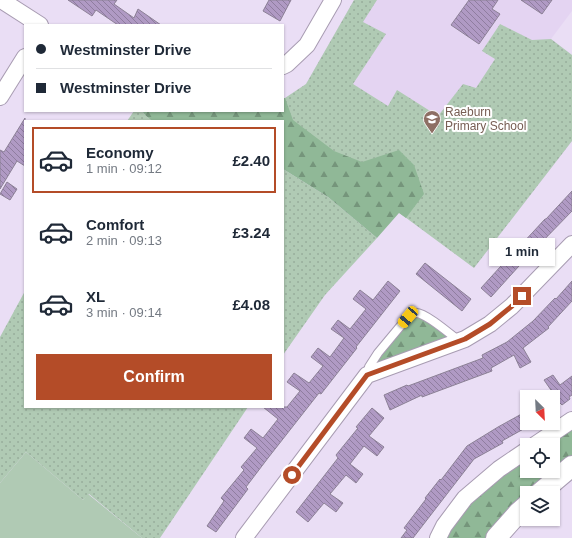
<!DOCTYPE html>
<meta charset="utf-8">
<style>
:root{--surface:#fff;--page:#f6f6f7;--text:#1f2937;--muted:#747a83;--line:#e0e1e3;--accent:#b44c28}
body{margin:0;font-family:Arial,sans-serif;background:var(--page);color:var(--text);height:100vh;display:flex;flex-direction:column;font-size:15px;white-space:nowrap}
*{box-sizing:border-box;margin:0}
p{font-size:13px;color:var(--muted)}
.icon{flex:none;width:22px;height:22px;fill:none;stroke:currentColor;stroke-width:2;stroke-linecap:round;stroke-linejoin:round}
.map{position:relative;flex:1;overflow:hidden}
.sheet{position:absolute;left:24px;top:120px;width:260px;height:288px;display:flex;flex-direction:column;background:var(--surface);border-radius:0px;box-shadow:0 1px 3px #0004}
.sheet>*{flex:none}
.banner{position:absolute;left:24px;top:24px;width:260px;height:88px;border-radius:0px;box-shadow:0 1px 3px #0004;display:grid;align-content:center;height:88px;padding:0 12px;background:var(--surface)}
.needle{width:26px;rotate:156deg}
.buttons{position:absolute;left:520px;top:390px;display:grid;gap:8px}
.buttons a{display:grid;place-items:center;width:40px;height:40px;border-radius:0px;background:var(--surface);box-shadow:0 1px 3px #0004;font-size:20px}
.end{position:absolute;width:18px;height:18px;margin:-9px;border:5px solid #b44c28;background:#fff;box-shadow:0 0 0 2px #fff}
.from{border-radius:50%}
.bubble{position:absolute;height:28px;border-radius:0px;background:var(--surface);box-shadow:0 1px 3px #0004;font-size:13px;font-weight:600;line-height:28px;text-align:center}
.car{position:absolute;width:12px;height:24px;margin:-12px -6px;border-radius:5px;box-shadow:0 0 3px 1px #0007;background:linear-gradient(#f5c518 24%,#345 0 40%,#f5c518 0 76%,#345 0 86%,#f5c518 0)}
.banner b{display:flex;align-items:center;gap:14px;height:38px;font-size:15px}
.banner b+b{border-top:1px solid var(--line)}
.banner i{width:10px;height:10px;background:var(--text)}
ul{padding:7px 0 0;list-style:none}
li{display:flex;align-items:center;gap:12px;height:66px;margin:0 8px 6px;padding:0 4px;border:2px solid transparent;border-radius:0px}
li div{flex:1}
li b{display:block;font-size:15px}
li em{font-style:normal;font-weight:600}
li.active{border-color:var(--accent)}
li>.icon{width:36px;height:36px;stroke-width:1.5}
.cta{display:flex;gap:8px;margin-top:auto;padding:8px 12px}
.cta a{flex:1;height:46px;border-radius:0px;background:var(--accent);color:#fff;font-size:16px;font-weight:600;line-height:46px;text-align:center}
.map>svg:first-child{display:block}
.built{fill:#e4d4f2}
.green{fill:url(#green-dots)}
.forest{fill:url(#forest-firs)}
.pitch{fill:#b0cab4}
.building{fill:url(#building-back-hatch);stroke:#8c8196}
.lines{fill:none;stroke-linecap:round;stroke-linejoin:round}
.service-casing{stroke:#a89cb2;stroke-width:10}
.minor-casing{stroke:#a89cb2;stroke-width:18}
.tertiary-casing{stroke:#a89cb2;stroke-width:22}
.service{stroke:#fff;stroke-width:8}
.minor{stroke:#fff;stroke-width:16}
.tertiary{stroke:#fff;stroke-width:20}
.route{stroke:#b44c28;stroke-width:5}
.labels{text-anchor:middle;stroke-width:4;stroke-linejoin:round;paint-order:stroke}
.education-label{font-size:12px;fill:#785e54;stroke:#fff;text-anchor:start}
</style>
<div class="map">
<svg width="572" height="538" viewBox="0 0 572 538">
<defs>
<pattern id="green-dots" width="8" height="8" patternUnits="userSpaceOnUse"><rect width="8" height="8" fill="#b0cab4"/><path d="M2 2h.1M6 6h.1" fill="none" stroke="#97ad9b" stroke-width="1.8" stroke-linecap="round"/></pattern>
<pattern id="forest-firs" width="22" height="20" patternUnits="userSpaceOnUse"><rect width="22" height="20" fill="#90b897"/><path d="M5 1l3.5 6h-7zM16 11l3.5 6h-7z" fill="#75957b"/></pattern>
<pattern id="building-back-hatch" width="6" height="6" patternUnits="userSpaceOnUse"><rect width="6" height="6" fill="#b09ac4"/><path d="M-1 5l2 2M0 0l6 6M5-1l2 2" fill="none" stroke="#8f7d9f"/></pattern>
</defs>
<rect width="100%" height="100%" fill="#eadef5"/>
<!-- built -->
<polygon class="built" points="354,0 572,0 572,11 551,39 572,55 572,141 474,268 283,121 283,98 285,98 306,84"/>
<!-- green -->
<g class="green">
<polygon points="354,0 377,0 363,22 386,34 353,84 388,106 397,90 438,116 463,84 476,88 495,59 482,51 500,24 532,40 551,39 572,55 572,141 474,268 283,127 283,98 285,98 306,84"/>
<polygon points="134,111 142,111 145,115 152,121 127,121"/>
<polygon points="283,169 328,197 377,238 325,295 283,355"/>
<polygon points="25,291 25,407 248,407 160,538 142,538 89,494 83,500 26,452 0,483 0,337"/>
</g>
<!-- forest -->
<g class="forest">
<polygon points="283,98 285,98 293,120 334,151 362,162 399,150 414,165 424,194 406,218 399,213 377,238 328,197 283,169 283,121 152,121 145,115 142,111 283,111"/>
<polygon points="411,316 422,318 447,337 376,365 373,361"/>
<polygon points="572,427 572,457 529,493 527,493 527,495 485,538 444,538 474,497 527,457 527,471 553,471 553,445 545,445"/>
</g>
<!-- pitch -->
<polygon class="pitch" points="26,452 83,500 88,494 142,538 0,538 0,483"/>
<!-- building -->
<g class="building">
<polygon points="68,0 117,0 114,4 134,18 138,9 161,25 118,25 96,10 92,16"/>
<polygon points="269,0 291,0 280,21 263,11"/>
<polygon points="469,0 498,0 492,9 500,14 479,44 451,25"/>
<polygon points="521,0 552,0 542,14"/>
<polygon points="25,118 25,166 17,161 0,189 0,150 4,152"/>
<polygon points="7,182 17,189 10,200 0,194"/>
<polygon points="572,191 572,211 538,246 538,245 491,297 481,288 521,244 521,245 545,219 546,219"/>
<polygon points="425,263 471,299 462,311 416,274"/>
<polygon points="388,281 400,291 356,347 357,348 321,394 319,393 268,458 246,487 248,489 216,532 207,526 224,501 221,498 244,470 241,467 257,448 244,438 251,429 263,438 278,419 263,407 287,407 300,391 287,382 294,373 309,383 323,366 311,357 318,348 330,357 344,338 331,329 338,320 350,329 366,309 353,299 360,290 373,300"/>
<polygon points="572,281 572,301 548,327 549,328 523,348 531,362 520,368 514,355 491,368 492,371 422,397 422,395 390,410 384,395 407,385 408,386 483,358 482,355 507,342 533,321 555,298 556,299"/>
<polygon points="553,375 560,385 572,376 572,395 569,397 570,399 562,405 560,403 553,408 553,393 544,380"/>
<polygon points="372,408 384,418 369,436 384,447 377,456 364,446 350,464 363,474 356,483 346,475 330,494 343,503 339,508 336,512 324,503 308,522 296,512 338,458 336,455 358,428 356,427"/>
<polygon points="527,411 527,427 502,441 503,443 474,459 413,538 401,538 407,530 404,528 426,499 425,498 440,479 441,480 467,446 498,427"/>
</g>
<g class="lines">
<defs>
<path id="service" d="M 367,374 L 369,367 L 378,353 L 408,317 C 410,315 413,313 416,313 C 426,313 450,334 459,341"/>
<g id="minor">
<polyline points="1,0 40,25"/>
<polyline points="283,66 287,64 307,45 333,0"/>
<polyline points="0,97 25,57"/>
<polyline points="535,445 572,420"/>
<polyline points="244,538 367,375 465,339 490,324 512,306 572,244"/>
<polyline points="438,538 444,526 465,498 499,469 527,450"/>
</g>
<g id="tertiary">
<polyline points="540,493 572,466"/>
<polyline points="496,538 519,512 527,505"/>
</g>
</defs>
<!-- service casing -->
<use href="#service" class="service-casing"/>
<!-- minor casing -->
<use href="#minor" class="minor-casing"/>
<!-- tertiary casing -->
<use href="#tertiary" class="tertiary-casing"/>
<!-- service -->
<use href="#service" class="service"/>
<!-- minor -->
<use href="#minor" class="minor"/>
<!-- tertiary -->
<use href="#tertiary" class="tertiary"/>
</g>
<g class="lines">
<!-- route -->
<polyline class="route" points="292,475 367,375 465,339 490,324 512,306 522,296"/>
</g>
<!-- icons -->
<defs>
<symbol id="school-pin" viewBox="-11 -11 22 30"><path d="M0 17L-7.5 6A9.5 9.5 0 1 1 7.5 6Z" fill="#8d6e63" stroke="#fff"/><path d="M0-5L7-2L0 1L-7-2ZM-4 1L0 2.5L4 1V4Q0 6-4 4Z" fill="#fff"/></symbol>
</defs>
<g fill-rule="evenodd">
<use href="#school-pin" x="422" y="109" width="20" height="27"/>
</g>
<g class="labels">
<!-- education labels -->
<g class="education-label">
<text x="445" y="116">Raeburn<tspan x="445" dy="14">Primary School</tspan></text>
</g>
</g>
</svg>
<div class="buttons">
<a><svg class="needle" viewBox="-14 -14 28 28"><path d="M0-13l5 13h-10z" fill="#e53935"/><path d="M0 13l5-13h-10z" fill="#747a83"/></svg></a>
<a><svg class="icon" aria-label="locate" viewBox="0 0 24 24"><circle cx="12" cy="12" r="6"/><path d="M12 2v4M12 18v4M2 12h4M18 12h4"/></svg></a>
<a><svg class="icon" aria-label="layers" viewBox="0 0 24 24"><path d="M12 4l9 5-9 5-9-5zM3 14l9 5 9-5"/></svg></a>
</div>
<i class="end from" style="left:292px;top:475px"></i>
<i class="end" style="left:522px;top:296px"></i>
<div class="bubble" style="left:489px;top:238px;width:66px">1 min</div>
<i class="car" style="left:408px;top:317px;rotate:220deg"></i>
<div class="banner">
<b><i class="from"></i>Westminster Drive</b>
<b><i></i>Westminster Drive</b>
</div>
<section class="sheet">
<ul>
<li class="active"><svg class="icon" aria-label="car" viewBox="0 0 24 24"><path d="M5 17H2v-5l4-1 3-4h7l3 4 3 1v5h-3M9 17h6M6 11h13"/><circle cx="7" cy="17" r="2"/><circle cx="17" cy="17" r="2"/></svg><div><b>Economy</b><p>1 min · 09:12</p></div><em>£2.40</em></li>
<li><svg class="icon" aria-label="car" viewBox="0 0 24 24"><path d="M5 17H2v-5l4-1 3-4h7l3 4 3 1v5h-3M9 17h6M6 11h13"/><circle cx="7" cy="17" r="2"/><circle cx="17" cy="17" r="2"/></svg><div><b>Comfort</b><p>2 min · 09:13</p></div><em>£3.24</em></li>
<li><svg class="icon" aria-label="car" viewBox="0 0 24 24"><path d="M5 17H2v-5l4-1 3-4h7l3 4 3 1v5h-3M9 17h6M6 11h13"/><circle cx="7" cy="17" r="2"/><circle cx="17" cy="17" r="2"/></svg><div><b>XL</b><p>3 min · 09:14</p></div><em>£4.08</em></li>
</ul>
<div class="cta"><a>Confirm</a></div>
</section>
</div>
